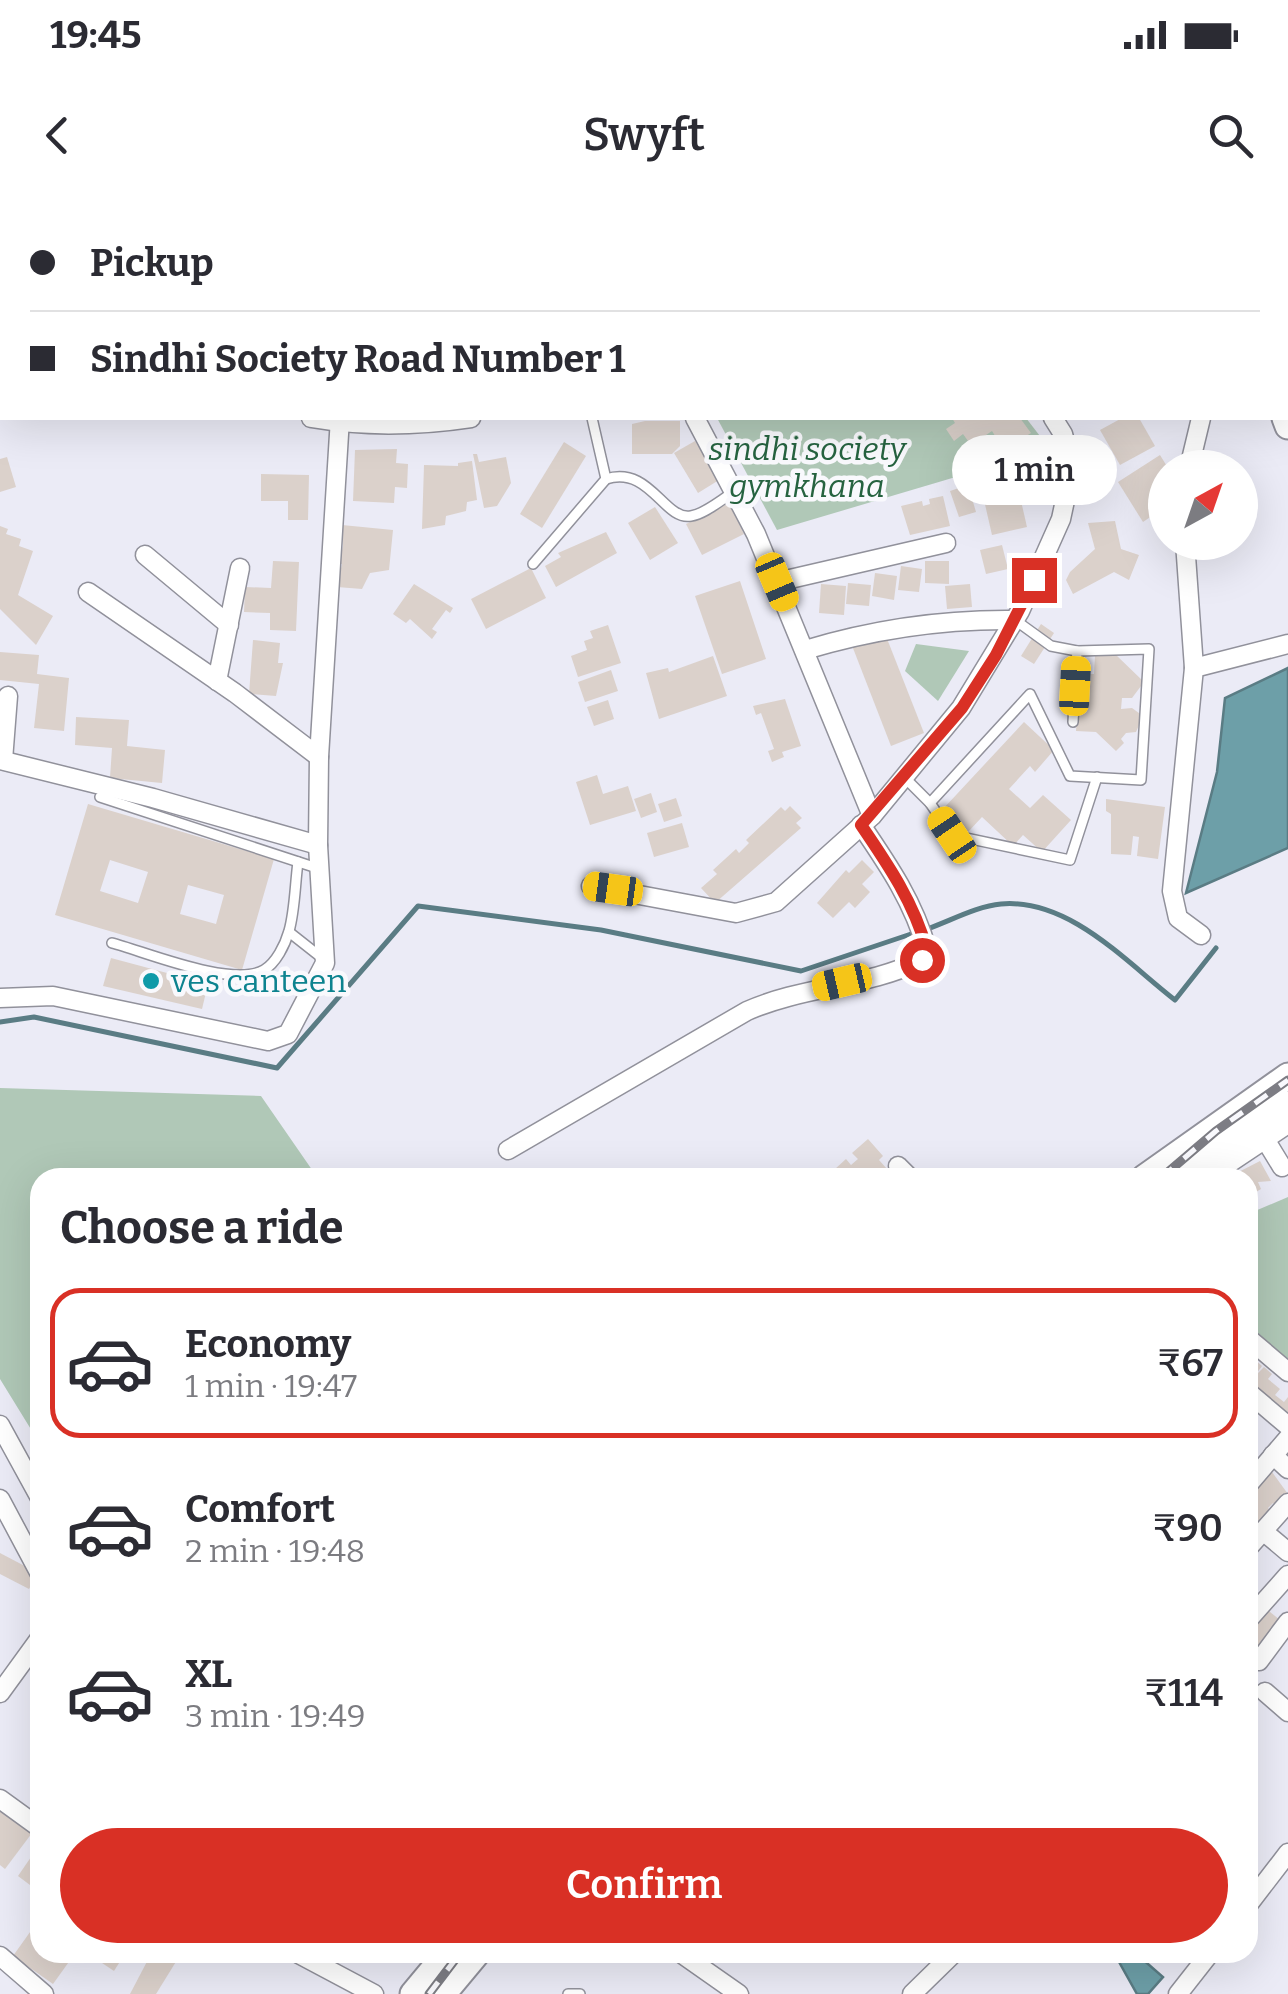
<!DOCTYPE html>
<meta charset="utf-8">
<style>
:root{--surface:#fff;--page:#f7f7f7;--text:#2b2b33;--muted:#7c7c81;--line:#e1e1e2;--accent:#d93025}
body{margin:0;font-family:Bitter,serif;background:var(--page);color:var(--text);height:100vh;display:flex;flex-direction:column;font-size:38px;white-space:nowrap}
*{box-sizing:border-box;margin:0}
p{font-size:32px;color:var(--muted)}
.icon{flex:none;width:55px;height:55px;fill:none;stroke:currentColor;stroke-width:2;stroke-linecap:round;stroke-linejoin:round}
.map{position:relative;flex:1;overflow:hidden}
.sheet{position:absolute;left:30px;top:968px;width:1228px;height:795px;display:flex;flex-direction:column;background:var(--surface);border-radius:30px;box-shadow:0 10px 40px #0002}
.sheet>*{flex:none}
.guide{position:absolute;left:0px;top:0px;width:1290px;height:220px;box-shadow:0 10px 40px #0002;display:grid;align-content:center;height:220px;padding:0 30px;background:var(--surface)}
.needle{width:65px;rotate:40deg}
.controls{position:absolute;left:1148px;top:250px;display:grid;gap:20px}
.controls a{display:grid;place-items:center;width:110px;height:110px;border-radius:50%;background:var(--surface);box-shadow:0 10px 40px #0002;font-size:50px}
.end{position:absolute;width:45px;height:45px;margin:-22px;border:12px solid #d93025;background:#fff;box-shadow:0 0 0 5px #fff}
.from{border-radius:50%}
.bubble{position:absolute;height:70px;border-radius:35px;background:var(--surface);box-shadow:0 10px 40px #0002;font-size:32px;font-weight:600;line-height:70px;text-align:center}
.car{position:absolute;width:30px;height:60px;margin:-30px -15px;border-radius:12px;box-shadow:0 0 8px 2px #0007;background:linear-gradient(#f5c518 24%,#345 0 40%,#f5c518 0 76%,#345 0 86%,#f5c518 0)}
.guide b{display:flex;align-items:center;gap:35px;height:95px;font-size:38px}
.guide b+b{border-top:2px solid var(--line)}
.guide i{width:25px;height:25px;background:var(--text)}
ul{padding:0;list-style:none}
li{display:flex;align-items:center;gap:30px;height:150px;margin:0 20px 15px;padding:0 10px;border:5px solid transparent;border-radius:30px}
li div{flex:1}
li b{display:block;font-size:38px}
li em{font-style:normal;font-weight:600}
li.active{border-color:var(--accent)}
li>.icon{width:90px;height:90px;stroke-width:1.5}
h2{padding:0 30px;font-size:45px;line-height:120px}
.primary-button{display:flex;gap:20px;margin-top:auto;padding:20px 30px}
.primary-button a{flex:1;height:115px;border-radius:60px;background:var(--accent);color:#fff;font-size:40px;font-weight:600;line-height:115px;text-align:center}
.status{display:flex;justify-content:space-between;align-items:center;height:70px;padding:0 50px;background:var(--surface);direction:ltr}
.status svg{height:28px;fill:currentColor}
header{display:flex;justify-content:space-between;align-items:center;height:130px;padding:0 30px;background:var(--surface);font-size:45px;font-weight:600}
.map>svg:first-child{display:block}
.green{fill:#b0c8b7}
.water{fill:#6d9fa8;stroke:#5a7c84;stroke-width:2.5}
.lines{fill:none;stroke-linecap:round;stroke-linejoin:round}
.stream{stroke:#5a7c84;stroke-width:5}
.building{fill:#dbd1cb;fill-rule:evenodd}
.lane-casing{stroke:#91919b;stroke-width:12}
.street-casing{stroke:#91919b;stroke-width:21}
.secondary-casing{stroke:#91919b;stroke-width:29}
.lane{stroke:#fff;stroke-width:9}
.street{stroke:#fff;stroke-width:18}
.secondary{stroke:#fff;stroke-width:25}
.rail-casing{stroke:#7d7d84;stroke-width:9}
.rail{stroke:#f9f9fd;stroke-width:5;stroke-dasharray:15;stroke-linecap:butt}
.route{stroke:#d93025;stroke-width:12}
.culture-dot{fill:#0f9aa8;stroke:#f9f9fd;stroke-width:4}
.labels{text-anchor:middle;stroke-width:9;stroke-linejoin:round;paint-order:stroke}
.park-label{font-size:32px;font-style:italic;fill:#266340;stroke:#f9f9fd}
.culture-label{font-size:32px;fill:#0d838f;stroke:#f9f9fd;text-anchor:start}
</style>
<div class="status"><b>19:45</b><svg viewBox="0 0 49 12"><path d="M0 12V9h3v3zM5 12V6h3v6zM10 12V3h3v9zM15 12V0h3v12zM26 1h20v11H26zM47 4h2v5h-2z"/></svg></div>
<header><svg class="icon" aria-label="back" viewBox="0 0 24 24"><path d="M15 5l-7 7 7 7"/></svg>Swyft<svg class="icon" aria-label="search" viewBox="0 0 24 24"><circle cx="10" cy="10" r="6"/><path d="M15 15l6 6"/></svg></header>
<div class="map">
<svg width="1288" height="1794" viewBox="0 0 1288 1794">
<rect width="100%" height="100%" fill="#ebebf6"/>
<!-- green -->
<g class="green">
<polygon points="717,218 1026,218 1050,249 777,330"/>
<polygon points="916,444 969,451 938,501 905,471"/>
<polygon points="0,888 261,896 317,977 40,978 40,1244 0,1179"/>
<polygon points="1288,997 1288,1160 1248,1126 1248,1014"/>
</g>
<!-- water -->
<g class="water">
<polygon points="1288,468 1288,648 1186,693 1217,572 1225,498"/>
<polygon points="1114,1753 1140,1757 1163,1777 1148,1794 1137,1794"/>
</g>
<g class="lines">
<!-- stream -->
<g class="stream">
<path d="M 927,729 C 950,721 977,706 1001,704 C 1069,698 1126,762 1175,800 L 1216,748"/>
<polyline points="0,822 34,817 277,868 418,706 601,730 801,771 917,732"/>
</g>
</g>
<!-- building -->
<g class="building">
<polygon points="952,218 1020,218 1031,233 1004,250 992,231 971,245 963,234 954,241 946,229 955,223"/>
<polygon points="1122,218 1139,218 1155,246 1120,265 1100,230"/>
<polygon points="645,221 680,221 680,246 672,254 632,254 632,224"/>
<polygon points="695,241 719,280 698,293 674,253"/>
<polygon points="564,242 586,256 542,328 520,314"/>
<polygon points="397,249 396,263 408,264 407,288 395,287 394,303 353,301 355,250"/>
<polygon points="473,254 477,254 479,262 506,257 511,283 497,306 484,308"/>
<polygon points="1160,255 1168,268 1165,268 1159,311 1143,322 1118,282"/>
<polygon points="7,257 16,287 0,292 0,259"/>
<polygon points="472,261 477,300 467,302 466,311 446,316 445,325 422,329 424,265 458,266 458,263"/>
<polygon points="261,274 309,275 308,320 288,320 288,301 261,301"/>
<polygon points="1016,279 1027,327 992,335 981,287"/>
<polygon points="968,285 976,312 959,317 950,291"/>
<polygon points="943,296 950,326 910,335 901,306 922,301 923,306 930,304 929,299"/>
<polygon points="729,303 744,334 702,355 686,324"/>
<polygon points="655,307 678,343 650,360 628,323"/>
<polygon points="1115,321 1121,349 1139,355 1129,380 1114,372 1073,394 1066,380 1070,372 1095,349 1088,323"/>
<polygon points="342,325 393,330 389,370 370,373 362,389 337,387 342,364 339,364 343,346"/>
<polygon points="0,326 8,329 6,334 21,339 19,346 33,351 18,395 53,416 36,445 0,409"/>
<polygon points="606,332 617,353 556,387 545,366 561,357 558,353"/>
<polygon points="1002,345 1008,369 986,374 980,350"/>
<polygon points="273,361 299,362 296,431 270,430 270,413 244,412 245,387 271,388"/>
<polygon points="925,361 949,361 949,384 925,383"/>
<polygon points="901,366 922,369 919,392 898,390"/>
<polygon points="531,368 546,398 486,429 471,399"/>
<polygon points="875,373 897,376 894,400 872,396"/>
<polygon points="740,381 766,459 722,474 695,396"/>
<polygon points="848,383 871,385 869,406 846,404"/>
<polygon points="414,384 453,408 450,413 446,410 432,429 437,432 432,439 410,419 406,423 393,414"/>
<polygon points="821,384 846,386 844,415 819,413"/>
<polygon points="970,384 972,407 947,409 945,386"/>
<polygon points="1041,424 1054,433 1034,464 1021,456"/>
<polygon points="608,425 621,463 578,477 571,456 587,450 584,441 593,438 590,431"/>
<polygon points="884,431 924,533 891,546 851,443"/>
<polygon points="253,440 280,443 278,463 283,463 276,496 249,494"/>
<polygon points="0,452 39,455 37,474 69,478 64,531 34,528 39,484 0,480"/>
<polygon points="1115,454 1144,482 1132,498 1122,498 1121,509 1132,508 1143,516 1136,532 1126,533 1121,539 1124,543 1116,551 1096,532 1076,531 1079,474 1094,474 1095,455"/>
<polygon points="713,456 727,496 659,519 646,473 668,468 669,472"/>
<polygon points="611,470 618,491 585,502 578,482"/>
<polygon points="785,499 801,546 782,552 784,557 772,562 768,551 774,549 761,513 756,515 753,506"/>
<polygon points="608,500 614,519 594,526 587,507"/>
<polygon points="76,517 129,520 127,546 165,550 162,583 110,578 112,548 75,545"/>
<polygon points="1024,522 1054,550 1035,572 1030,566 1009,589 1030,608 1043,595 1071,620 1042,652 1023,635 1013,646 982,617 968,632 943,609"/>
<polygon points="597,575 603,594 628,586 636,611 590,625 576,582"/>
<polygon points="651,593 657,612 641,618 634,599"/>
<polygon points="676,598 682,616 664,622 658,604"/>
<polygon points="1106,599 1165,607 1158,659 1137,656 1139,637 1133,636 1131,655 1111,654 1111,614 1106,611"/>
<path d="M 88,604 L 274,659 L 242,770 L 55,715 ZM 110,660 L 148,672 L 138,703 L 100,691 ZM 188,685 L 224,695 L 216,724 L 180,714 Z"/>
<polygon points="790,606 802,618 796,623 801,628 715,703 701,688 717,674 713,670 736,649 739,653 749,643 746,640 781,607 785,611"/>
<polygon points="682,623 689,647 654,657 647,633"/>
<polygon points="862,660 874,672 862,684 870,692 855,708 849,702 833,718 817,703 846,670 849,673"/>
<polygon points="111,758 208,784 202,809 103,786"/>
<polygon points="868,939 883,956 879,960 895,978 843,978 835,969 846,959 851,965 858,959 852,953"/>
<polygon points="1260,961 1271,981 1258,982 1261,989 1251,995 1248,978 1227,978"/>
<polygon points="1253,1158 1262,1166 1253,1178 1264,1167 1272,1174 1268,1179 1280,1189 1275,1195 1284,1202 1288,1197 1288,1213 1248,1181 1248,1165"/>
<polygon points="1272,1272 1288,1294 1277,1306 1273,1303 1268,1308 1272,1312 1248,1338 1248,1298"/>
<polygon points="0,1353 38,1373 29,1389 0,1374"/>
<polygon points="1265,1408 1285,1424 1257,1459 1248,1452 1248,1431"/>
<polygon points="0,1610 32,1633 5,1669 0,1665"/>
<polygon points="40,1644 40,1703 30,1695 34,1688 18,1676"/>
<polygon points="40,1718 40,1752 76,1752 53,1784 13,1756"/>
<polygon points="100,1752 126,1752 114,1771 96,1759"/>
<polygon points="152,1752 182,1752 156,1794 130,1794"/>
</g>
<g class="lines">
<defs>
<g id="lane">
<path d="M 606,279 C 650,265 664,321 691,316 C 705,314 722,299 734,292"/>
<polyline points="533,364 606,279 592,218"/>
<polyline points="1015,420 1051,446 1077,451"/>
<polyline points="904,577 930,603 1030,494 1070,576 1141,580 1149,449 1077,451 1073,522"/>
<polyline points="100,597 320,669"/>
<polyline points="930,603 952,635 1070,660 1097,577"/>
<polyline points="289,732 322,758"/>
<path d="M 112,743 C 146,752 232,788 264,770 C 276,763 285,745 289,731 C 295,710 295,684 298,662"/>
<polyline points="568,1794 580,1794"/>
</g>
<g id="street">
<polyline points="116,0 121,2"/>
<polyline points="873,0 875,2"/>
<polyline points="63,2 65,0"/>
<polyline points="357,2 357,0"/>
<polyline points="626,2 631,0"/>
<polyline points="1005,2 1019,0"/>
<polyline points="0,85 2,82"/>
<polyline points="0,120 2,121"/>
<path d="M 311,218 C 364,227 418,226 471,218"/>
<polyline points="695,218 756,334 872,616"/>
<polyline points="1189,268 1201,218"/>
<polyline points="1185,342 1194,468"/>
<polyline points="145,355 229,425"/>
<polyline points="777,382 946,343"/>
<polyline points="88,392 235,493 319,557"/>
<path d="M 805,450 C 874,429 942,419 1015,420"/>
<polyline points="217,481 240,368"/>
<polyline points="0,560 153,598 318,645"/>
<polyline points="3,560 8,496"/>
<polyline points="591,686 736,713 776,702 872,616 961,508 1020,411 1061,319 1072,268 1063,234 1053,218"/>
<polyline points="1201,735 1178,718 1172,691 1194,468 1288,444"/>
<polyline points="0,798 53,796 268,841 288,834 325,763 318,645 319,557 340,218"/>
<polyline points="1260,931 1282,967"/>
<path d="M 508,950 L 747,811 C 803,786 867,787 922,760 L 927,750 C 914,703 889,666 861,625"/>
<polyline points="898,966 910,978"/>
<polyline points="1207,978 1288,924"/>
<polyline points="1248,1138 1288,1172"/>
<polyline points="1248,1192 1288,1226"/>
<polyline points="0,1225 40,1298"/>
<polyline points="1273,1255 1288,1269"/>
<polyline points="1248,1285 1288,1238"/>
<polyline points="0,1299 40,1374"/>
<polyline points="1263,1331 1288,1352"/>
<polyline points="1248,1348 1288,1303"/>
<polyline points="1248,1420 1288,1375"/>
<polyline points="1248,1458 1259,1461 1288,1422"/>
<polyline points="1265,1492 1288,1512"/>
<polyline points="0,1493 40,1438"/>
<polyline points="0,1599 40,1628"/>
<polyline points="1248,1705 1288,1653"/>
<polyline points="295,1752 374,1794"/>
<polyline points="679,1752 739,1794"/>
<polyline points="0,1756 44,1794"/>
<polyline points="912,1794 955,1752"/>
<polyline points="1178,1794 1211,1752"/>
</g>
<g id="secondary">
<polyline points="1209,0 1209,2"/>
<polyline points="1227,0 1228,2"/>
<polyline points="1288,168 1288,169"/>
<polyline points="1285,218 1288,226"/>
<polyline points="1144,978 1288,876"/>
<polyline points="1178,978 1288,904"/>
<polyline points="413,1794 448,1752"/>
<polyline points="443,1794 478,1752"/>
</g>
</defs>
<!-- lane casing -->
<use href="#lane" class="lane-casing"/>
<!-- street casing -->
<use href="#street" class="street-casing"/>
<!-- secondary casing -->
<use href="#secondary" class="secondary-casing"/>
<!-- lane -->
<use href="#lane" class="lane"/>
<!-- street -->
<use href="#street" class="street"/>
<!-- secondary -->
<use href="#secondary" class="secondary"/>
<defs>
<g id="rail">
<polyline points="1161,978 1216,931 1288,880"/>
<polyline points="429,1794 461,1752"/>
</g>
</defs>
<!-- rail casing -->
<use href="#rail" class="rail-casing"/>
<!-- rail -->
<use href="#rail" class="rail"/>
</g>
<g class="lines">
<!-- route -->
<path class="route" d="M 922,760 L 927,750 C 914,703 889,666 861,625 L 962,508 L 996,455 L 1034,380"/>
</g>
<!-- markers -->
<circle class="culture-dot" cx="151" cy="781" r="10"/>
<g class="labels">
<!-- park labels -->
<g class="park-label">
<text x="807" y="260">sindhi society<tspan x="807" dy="37">gymkhana</tspan></text>
</g>
<!-- culture labels -->
<g class="culture-label">
<text x="171" y="792">ves canteen</text>
</g>
</g>
</svg>
<div class="controls">
<a><svg class="needle" viewBox="-14 -14 28 28"><path d="M0-13l5 13h-10z" fill="#e53935"/><path d="M0 13l5-13h-10z" fill="#7c7c81"/></svg></a>
</div>
<i class="end from" style="left:922px;top:760px"></i>
<i class="end" style="left:1034px;top:380px"></i>
<div class="bubble" style="left:952px;top:235px;width:165px">1 min</div>
<i class="car" style="left:777px;top:382px;rotate:157deg"></i>
<i class="car" style="left:1075px;top:486px;rotate:3deg"></i>
<i class="car" style="left:952px;top:635px;rotate:326deg"></i>
<i class="car" style="left:613px;top:689px;rotate:278deg"></i>
<i class="car" style="left:842px;top:782px;rotate:257deg"></i>
<div class="guide">
<b><i class="from"></i>Pickup</b>
<b><i></i>Sindhi Society Road Number 1</b>
</div>
<section class="sheet">
<h2>Choose a ride</h2>
<ul>
<li class="active"><svg class="icon" aria-label="car" viewBox="0 0 24 24"><path d="M5 17H2v-5l4-1 3-4h7l3 4 3 1v5h-3M9 17h6M6 11h13"/><circle cx="7" cy="17" r="2"/><circle cx="17" cy="17" r="2"/></svg><div><b>Economy</b><p>1 min · 19:47</p></div><em>₹67</em></li>
<li><svg class="icon" aria-label="car" viewBox="0 0 24 24"><path d="M5 17H2v-5l4-1 3-4h7l3 4 3 1v5h-3M9 17h6M6 11h13"/><circle cx="7" cy="17" r="2"/><circle cx="17" cy="17" r="2"/></svg><div><b>Comfort</b><p>2 min · 19:48</p></div><em>₹90</em></li>
<li><svg class="icon" aria-label="car" viewBox="0 0 24 24"><path d="M5 17H2v-5l4-1 3-4h7l3 4 3 1v5h-3M9 17h6M6 11h13"/><circle cx="7" cy="17" r="2"/><circle cx="17" cy="17" r="2"/></svg><div><b>XL</b><p>3 min · 19:49</p></div><em>₹114</em></li>
</ul>
<div class="primary-button"><a>Confirm</a></div>
</section>
</div>
